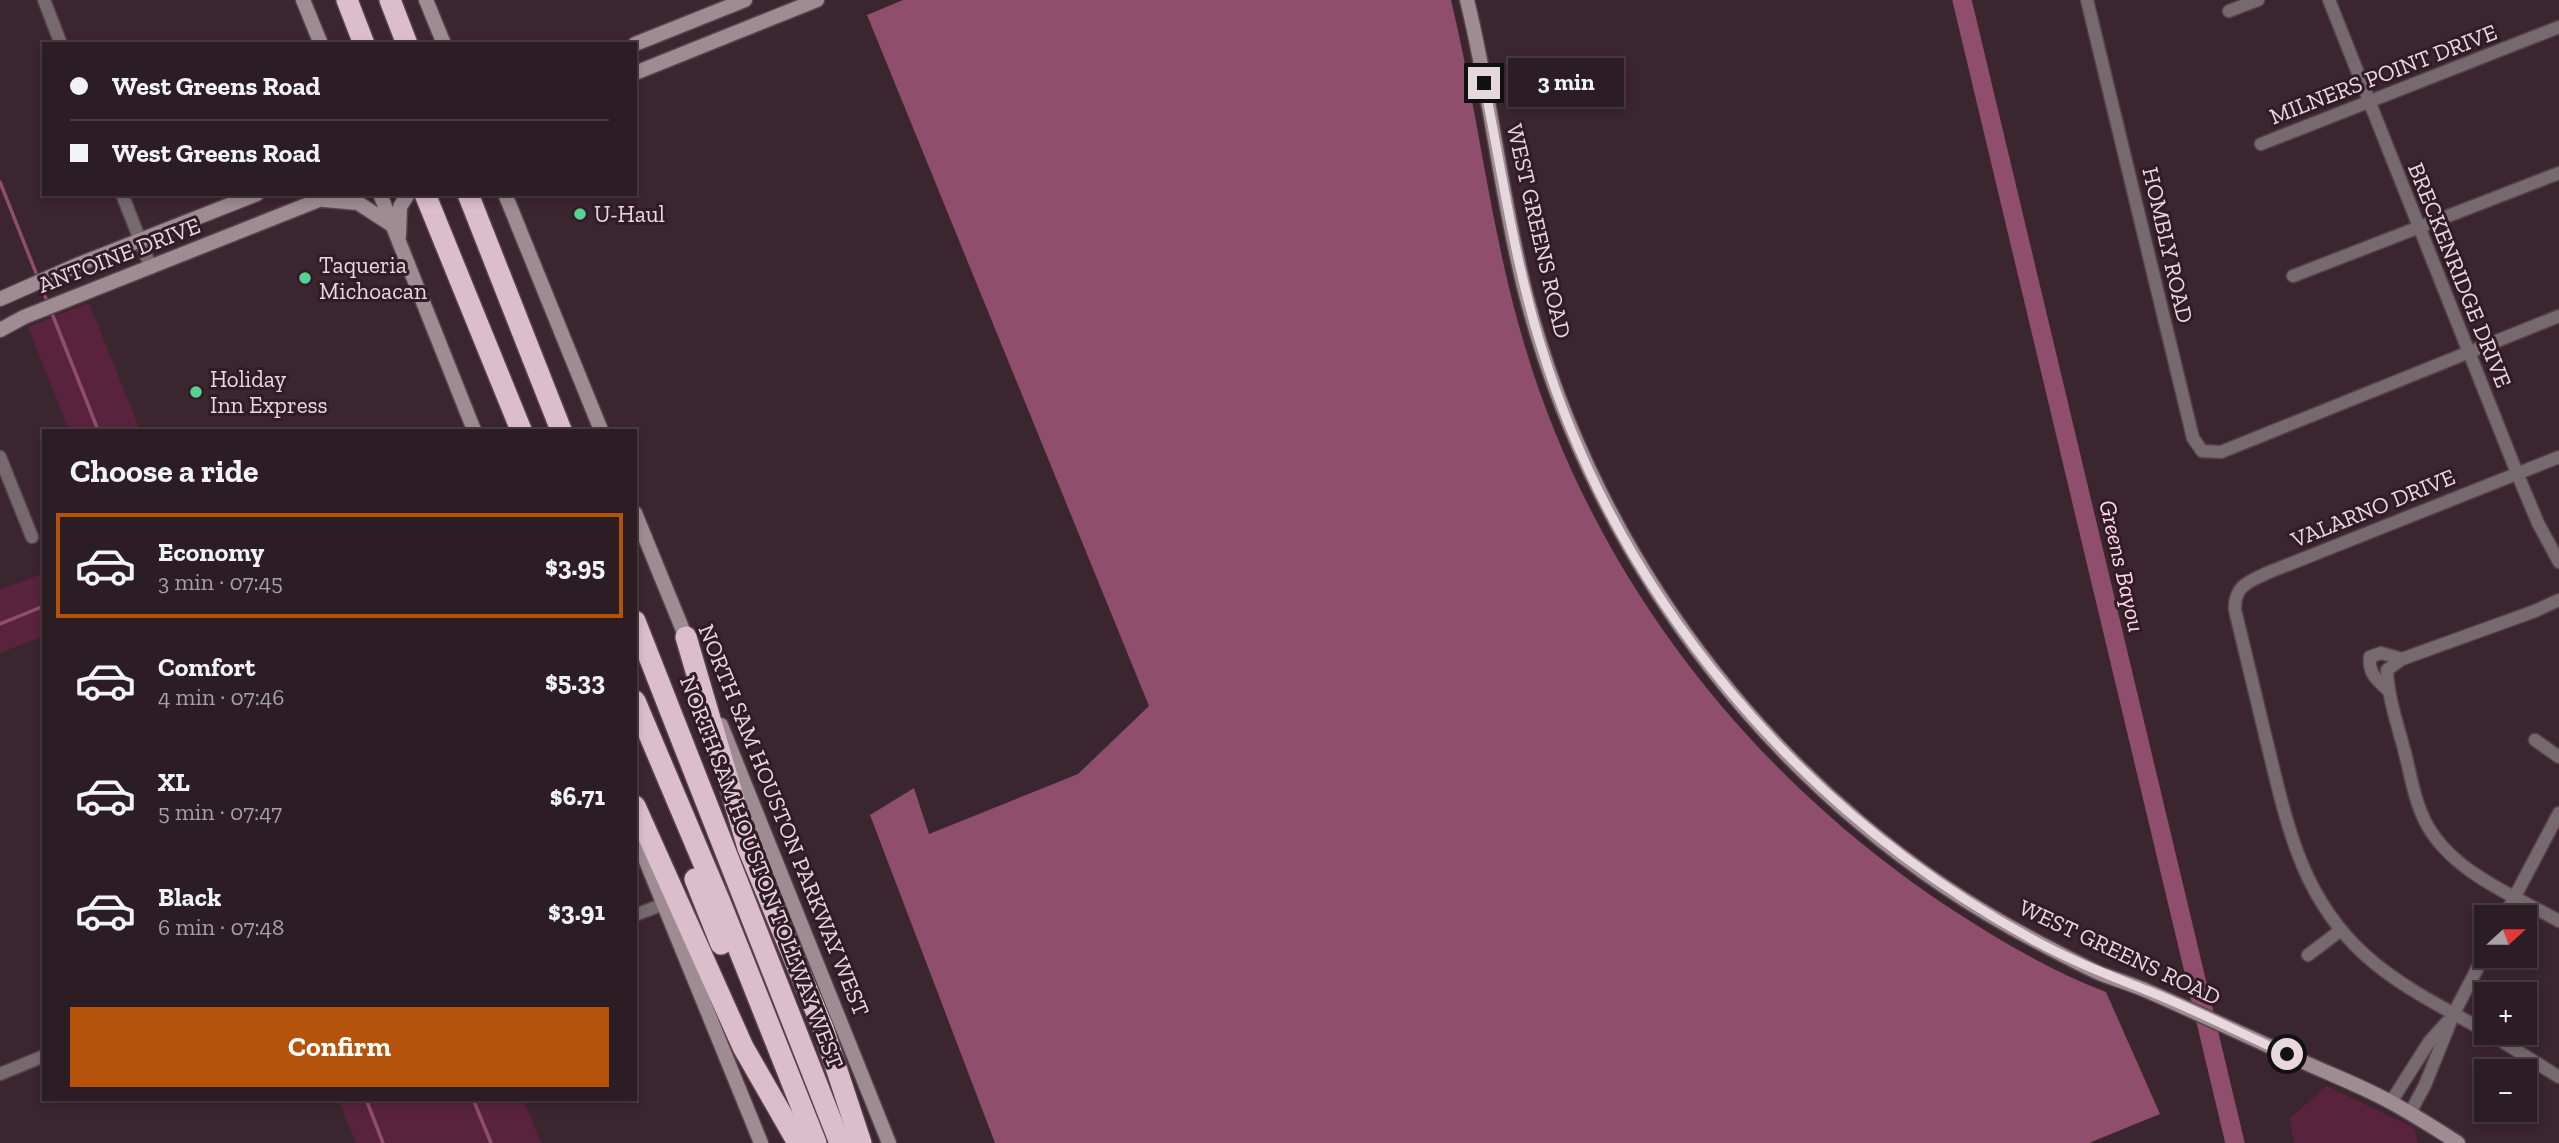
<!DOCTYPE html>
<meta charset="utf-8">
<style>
:root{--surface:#2c1c23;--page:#34252b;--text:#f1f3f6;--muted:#a6a1a6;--line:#483a41;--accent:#b45309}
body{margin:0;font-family:"Zilla Slab",serif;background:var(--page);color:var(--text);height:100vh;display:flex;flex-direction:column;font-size:26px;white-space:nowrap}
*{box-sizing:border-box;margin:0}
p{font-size:23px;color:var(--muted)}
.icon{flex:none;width:38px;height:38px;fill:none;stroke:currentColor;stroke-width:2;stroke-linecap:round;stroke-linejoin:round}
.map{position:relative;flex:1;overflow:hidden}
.side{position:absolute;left:42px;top:429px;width:595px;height:672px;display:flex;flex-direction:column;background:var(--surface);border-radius:0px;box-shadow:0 4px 10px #0003,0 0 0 2px var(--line)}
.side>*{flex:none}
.top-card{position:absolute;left:42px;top:42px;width:595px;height:154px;border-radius:0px;box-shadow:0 4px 10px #0003,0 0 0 2px var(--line);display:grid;align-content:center;height:154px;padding:0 28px;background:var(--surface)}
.needle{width:46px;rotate:69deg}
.tools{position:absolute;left:2474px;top:905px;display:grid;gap:14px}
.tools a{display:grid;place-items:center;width:63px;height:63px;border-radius:0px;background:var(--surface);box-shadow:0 4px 10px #0003,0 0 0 2px var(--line);font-size:35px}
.end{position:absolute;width:32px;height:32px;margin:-16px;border:9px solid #e7d8de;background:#111;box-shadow:0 0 0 4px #111}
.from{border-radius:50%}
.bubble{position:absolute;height:49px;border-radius:0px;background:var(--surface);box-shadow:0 4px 10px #0003,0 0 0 2px var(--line);font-size:23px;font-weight:700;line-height:49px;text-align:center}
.top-card b{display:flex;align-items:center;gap:24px;height:66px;font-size:26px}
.top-card b+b{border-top:2px solid var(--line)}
.top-card i{width:18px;height:18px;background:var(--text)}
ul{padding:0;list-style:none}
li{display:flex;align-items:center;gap:21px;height:105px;margin:0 14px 10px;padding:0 14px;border:4px solid transparent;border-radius:0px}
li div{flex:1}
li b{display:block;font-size:26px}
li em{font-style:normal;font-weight:700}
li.active{border-color:var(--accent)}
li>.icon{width:63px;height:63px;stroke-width:1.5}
h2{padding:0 28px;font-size:32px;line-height:84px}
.action{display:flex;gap:14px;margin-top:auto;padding:14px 28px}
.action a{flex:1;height:80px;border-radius:0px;background:var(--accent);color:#fff;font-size:28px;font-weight:700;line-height:80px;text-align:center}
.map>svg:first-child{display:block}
.green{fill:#59233d}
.water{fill:#8f4e6c}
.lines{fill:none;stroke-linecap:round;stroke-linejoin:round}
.stream{stroke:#8f4e6c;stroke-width:3.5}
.river{stroke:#8f4e6c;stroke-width:19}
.minor-casing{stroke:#57424b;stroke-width:15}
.secondary-casing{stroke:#57424b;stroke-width:17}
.motorway-casing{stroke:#57424b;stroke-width:24}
.minor{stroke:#766a6e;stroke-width:12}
.secondary{stroke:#9f8c93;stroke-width:14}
.motorway{stroke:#dbbec9;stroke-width:21}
.route{stroke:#e7d8de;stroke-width:9}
.poi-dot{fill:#55d395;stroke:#311c25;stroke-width:2.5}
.labels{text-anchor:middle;stroke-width:6;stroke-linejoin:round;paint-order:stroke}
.street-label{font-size:23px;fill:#e7d8de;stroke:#311c25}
.poi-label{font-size:23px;fill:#e7d8de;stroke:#311c25;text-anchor:start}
.water-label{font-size:24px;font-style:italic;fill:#fed6e6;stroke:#311c25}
</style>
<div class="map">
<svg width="2559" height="1143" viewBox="0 0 2559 1143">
<rect width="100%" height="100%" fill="#3b252f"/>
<!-- green -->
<g class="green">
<polygon points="89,303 140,430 69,430 28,327"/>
<polygon points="44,573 44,636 0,653 0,590"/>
<polygon points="2327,1086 2414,1128 2418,1143 2294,1143 2290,1118"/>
<polygon points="338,1099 523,1099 541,1143 356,1143"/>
</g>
<!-- water -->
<path class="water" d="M 903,0 L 1451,0 C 1479,116 1491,236 1526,350 C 1597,584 1757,785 1962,916 C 2007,945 2056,973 2106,992 L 2160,1114 L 2089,1143 L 995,1143 L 870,815 L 914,788 L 929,834 L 1078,774 L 1149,706 L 867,15 Z"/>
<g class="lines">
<!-- stream -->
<g class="stream">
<polyline points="0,182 38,278"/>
<polyline points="41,285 48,304"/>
<polyline points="51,311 98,430"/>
<polyline points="0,624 44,606"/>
<polyline points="366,1099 383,1143"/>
<polyline points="473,1099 491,1143"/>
</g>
<!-- river -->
<polyline class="river" points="1962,0 2235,1143"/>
<defs>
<g id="minor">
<polyline points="44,0 61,44"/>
<polyline points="2087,0 2193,438 2202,451 2221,452 2559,316"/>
<polyline points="2329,0 2517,473 2538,523 2559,562"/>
<polyline points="2229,11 2258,0"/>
<polyline points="2261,144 2559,27"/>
<polyline points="122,194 151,268"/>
<polyline points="2293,276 2559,173"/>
<polyline points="0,457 32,537"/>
<path d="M 2559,600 L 2535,611 L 2402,659 L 2387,670 C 2388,698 2398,726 2405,753 C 2411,777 2415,803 2427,825 C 2454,873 2513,895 2559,921"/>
<path d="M 2388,690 C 2377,680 2368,673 2370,657 L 2381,653 L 2402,659"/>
<polyline points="2535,740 2559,757"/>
<polyline points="635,915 664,904"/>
<polyline points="2504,917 2559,813"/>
<polyline points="2308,955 2341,930"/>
<path d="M 2487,1032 C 2446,1009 2400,987 2365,955 C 2303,899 2288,829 2269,751 C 2258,704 2246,657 2235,610 C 2234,586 2248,582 2267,573 L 2559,457"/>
<polyline points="2487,1032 2559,1077"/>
<polyline points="0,1074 44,1056"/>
<polyline points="2391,1102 2429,1042 2447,1022"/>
<polyline points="2410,1113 2425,1085 2454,1013 2487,950"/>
</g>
<g id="secondary">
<polyline points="303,0 321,44"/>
<polyline points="426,0 444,44"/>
<path d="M 1467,0 C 1491,97 1501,198 1526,295 C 1597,567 1784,809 2034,940 C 2055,951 2077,963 2099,973 C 2117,980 2135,985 2152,993 C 2204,1016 2256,1040 2308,1064 C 2337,1077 2368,1089 2396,1105 C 2417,1117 2438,1130 2458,1143"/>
<polyline points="635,44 745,0"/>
<polyline points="635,73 817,0"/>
<polyline points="380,194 474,430"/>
<polyline points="505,194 601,430"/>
<polyline points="324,200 358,203 392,225"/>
<polyline points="399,236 400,207 408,194"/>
<polyline points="0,299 77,265 257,194"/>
<polyline points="0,330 24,317 334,194"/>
<polyline points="635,513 689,645"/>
<polyline points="721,725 889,1143"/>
<polyline points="635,834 761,1143"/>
</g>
<g id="motorway">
<polyline points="347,0 364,44"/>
<polyline points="390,0 407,44"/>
<polyline points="425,194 521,430"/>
<polyline points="468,194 561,430"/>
<polyline points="635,621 840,1143"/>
<polyline points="686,637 748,848 823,1028 861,1143"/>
<polyline points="635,701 720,902 816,1143"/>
<polyline points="635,806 743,1047 798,1143"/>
<polyline points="695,879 721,944"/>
</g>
</defs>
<!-- minor casing -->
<use href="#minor" class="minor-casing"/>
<!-- secondary casing -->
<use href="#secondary" class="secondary-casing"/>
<!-- motorway casing -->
<use href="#motorway" class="motorway-casing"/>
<!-- minor -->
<use href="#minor" class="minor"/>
<!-- secondary -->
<use href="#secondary" class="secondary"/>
<!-- motorway -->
<use href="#motorway" class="motorway"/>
</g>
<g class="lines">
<!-- route -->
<path class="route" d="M 1484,83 C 1502,171 1514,260 1541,346 C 1619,599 1799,811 2030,938 C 2067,959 2106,974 2146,990 C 2194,1009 2240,1033 2287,1054"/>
</g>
<!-- markers -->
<g class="poi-dot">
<circle cx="580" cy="214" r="7"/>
<circle cx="305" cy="278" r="7"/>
<circle cx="196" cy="392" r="7"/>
</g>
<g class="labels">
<!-- street labels -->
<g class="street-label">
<text transform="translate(2383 74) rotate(-21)" y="8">MILNERS POINT DRIVE</text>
<text transform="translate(1539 231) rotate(77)" y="8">WEST GREENS ROAD</text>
<text transform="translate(2168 245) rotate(77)" y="8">HOMBLY ROAD</text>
<text transform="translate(119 255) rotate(-21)" y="8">ANTOINE DRIVE</text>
<text transform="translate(2460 275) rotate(68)" y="8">BRECKENRIDGE DRIVE</text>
<text transform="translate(2373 508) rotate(-22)" y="8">VALARNO DRIVE</text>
<text transform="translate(784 820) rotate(68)" y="8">NORTH SAM HOUSTON PARKWAY WEST</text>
<text transform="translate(762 872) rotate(69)" y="8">NORTH SAM HOUSTON TOLLWAY WEST</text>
<text transform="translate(2120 952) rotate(25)" y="8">WEST GREENS ROAD</text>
</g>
<!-- poi labels -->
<g class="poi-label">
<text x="594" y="222">U-Haul</text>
<text x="319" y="273">Taqueria<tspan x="319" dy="26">Michoacan</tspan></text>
<text x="210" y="387">Holiday<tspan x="210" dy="26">Inn Express</tspan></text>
</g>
<!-- water labels -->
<g class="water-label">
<text transform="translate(2122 566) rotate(77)" y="8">Greens Bayou</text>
</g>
</g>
</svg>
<div class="tools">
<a><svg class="needle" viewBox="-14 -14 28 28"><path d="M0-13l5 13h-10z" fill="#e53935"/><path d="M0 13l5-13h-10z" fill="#a6a1a6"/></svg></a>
<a>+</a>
<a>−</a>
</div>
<i class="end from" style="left:2287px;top:1054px"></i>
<i class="end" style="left:1484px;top:83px"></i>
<div class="bubble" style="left:1508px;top:58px;width:116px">3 min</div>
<div class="top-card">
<b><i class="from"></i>West Greens Road</b>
<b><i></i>West Greens Road</b>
</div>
<section class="side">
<h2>Choose a ride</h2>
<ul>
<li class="active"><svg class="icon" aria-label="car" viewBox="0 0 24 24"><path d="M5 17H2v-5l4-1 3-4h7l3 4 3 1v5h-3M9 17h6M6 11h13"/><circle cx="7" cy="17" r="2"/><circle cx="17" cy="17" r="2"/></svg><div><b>Economy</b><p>3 min · 07:45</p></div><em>$3.95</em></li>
<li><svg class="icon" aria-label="car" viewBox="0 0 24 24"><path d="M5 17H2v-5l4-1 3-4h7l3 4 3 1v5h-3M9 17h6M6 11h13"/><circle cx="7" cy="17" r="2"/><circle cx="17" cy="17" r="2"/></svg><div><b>Comfort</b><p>4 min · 07:46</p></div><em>$5.33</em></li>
<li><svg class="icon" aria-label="car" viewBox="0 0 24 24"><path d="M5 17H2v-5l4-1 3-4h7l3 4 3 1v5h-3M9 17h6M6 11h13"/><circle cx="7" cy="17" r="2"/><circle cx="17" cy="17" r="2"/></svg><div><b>XL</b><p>5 min · 07:47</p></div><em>$6.71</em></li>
<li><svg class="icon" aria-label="car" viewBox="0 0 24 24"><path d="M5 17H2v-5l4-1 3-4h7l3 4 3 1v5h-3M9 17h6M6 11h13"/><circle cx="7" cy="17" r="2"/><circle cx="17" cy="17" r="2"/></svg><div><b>Black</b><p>6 min · 07:48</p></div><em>$3.91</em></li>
</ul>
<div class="action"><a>Confirm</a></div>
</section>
</div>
